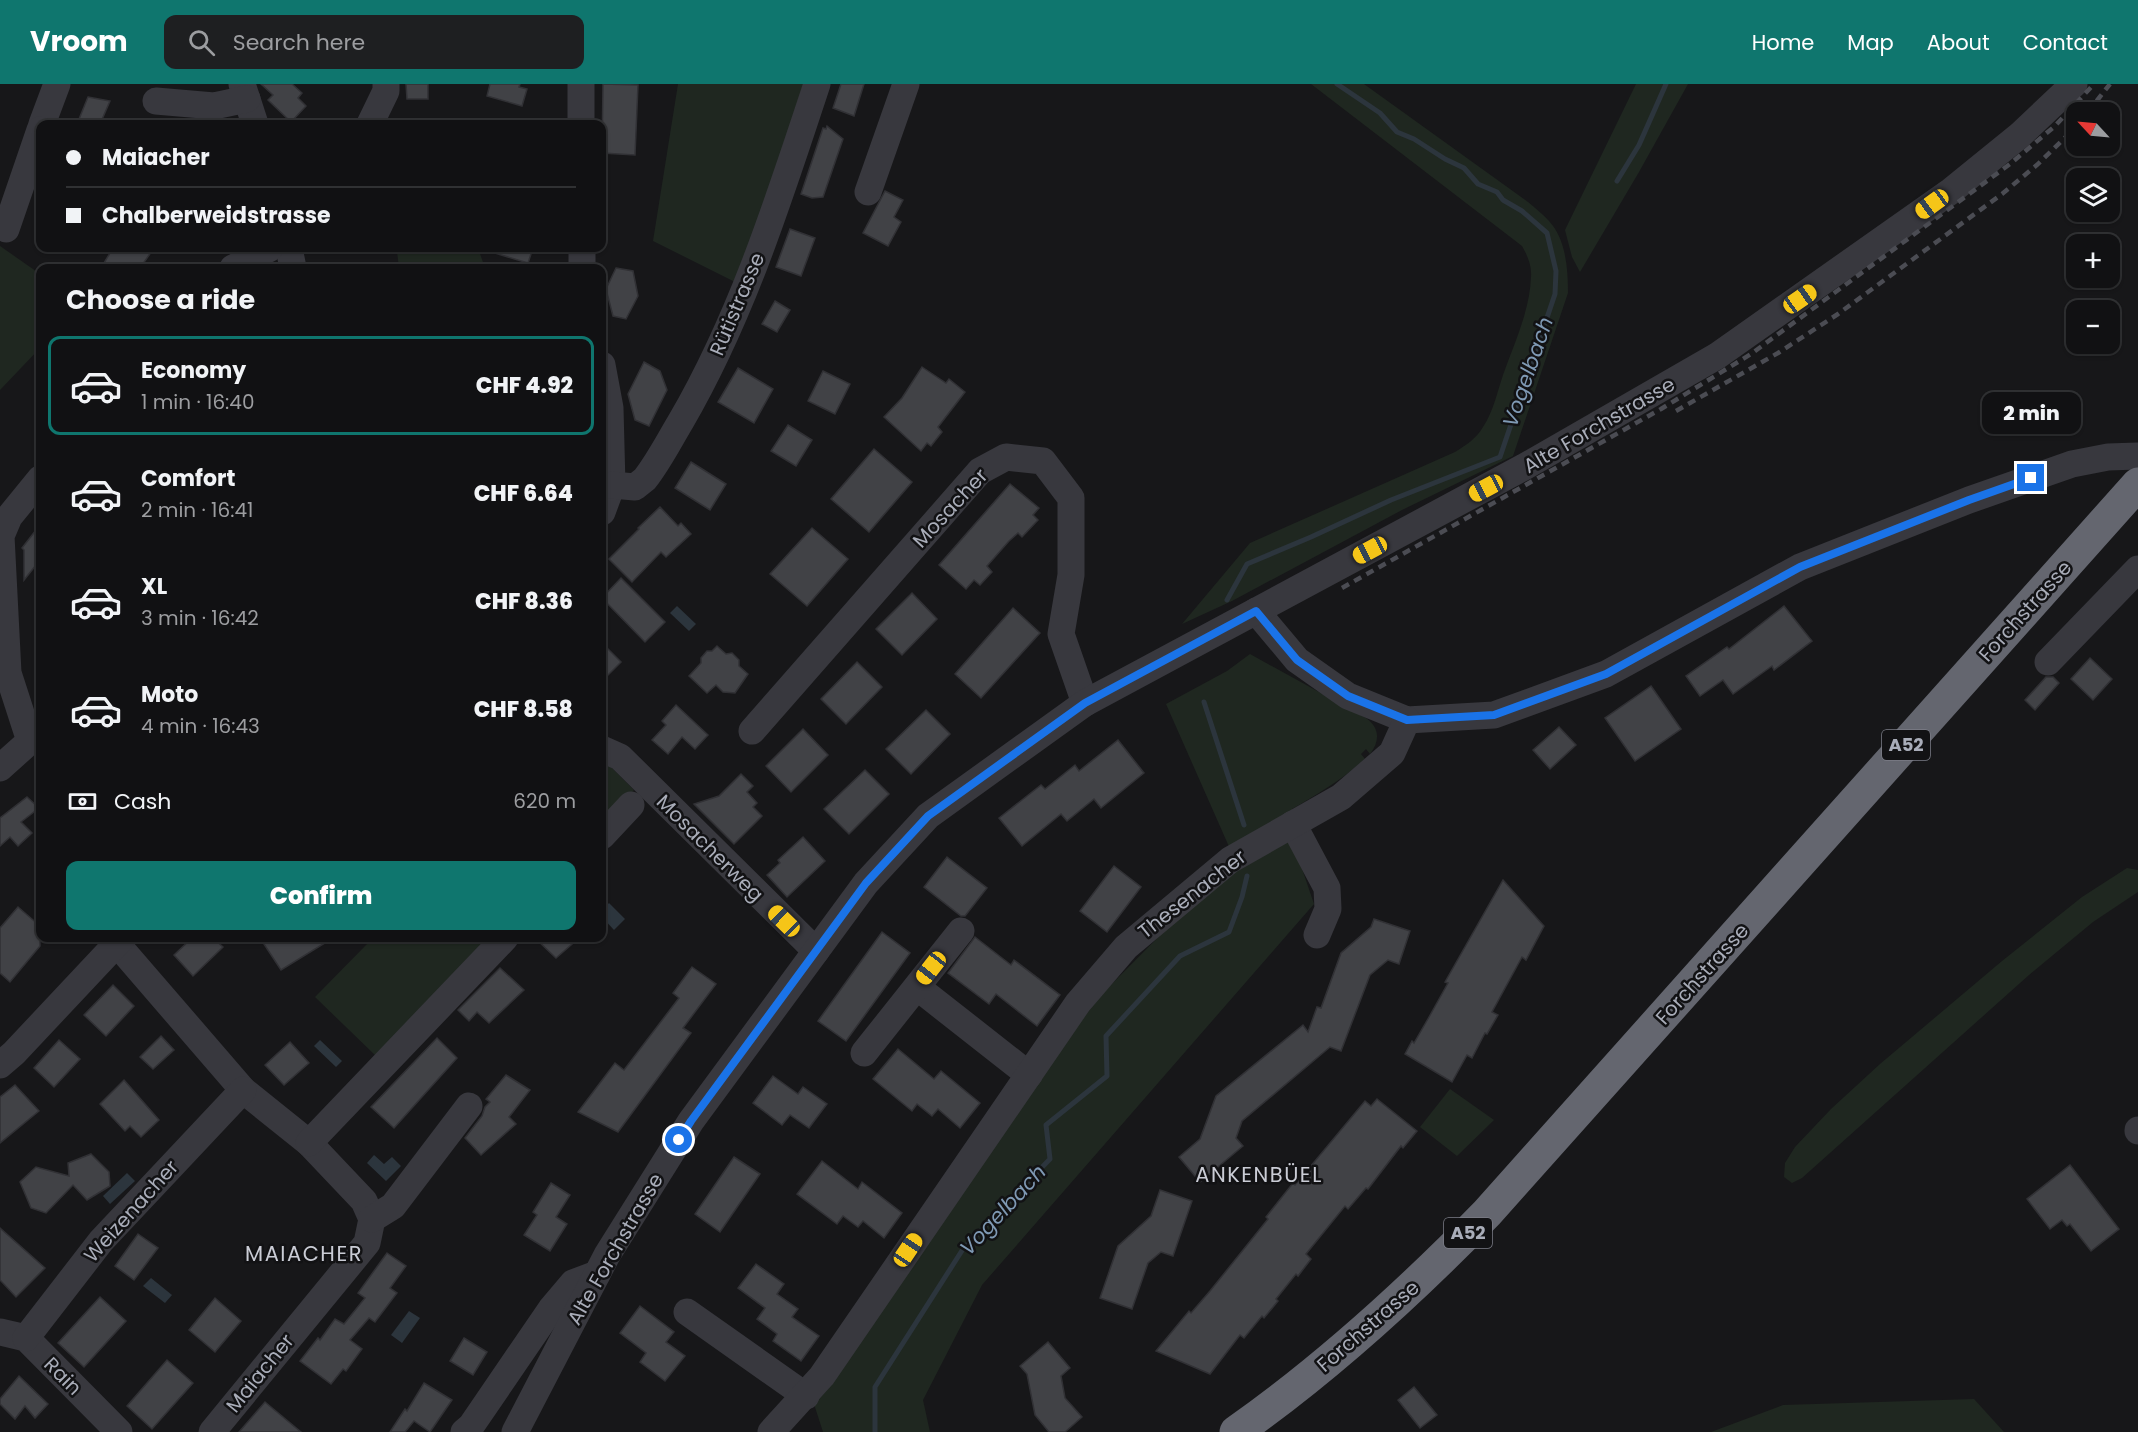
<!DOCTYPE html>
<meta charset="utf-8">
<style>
:root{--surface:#111113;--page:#1e1f21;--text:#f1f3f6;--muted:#9c9da0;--line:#303133;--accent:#0f766e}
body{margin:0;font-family:Poppins,sans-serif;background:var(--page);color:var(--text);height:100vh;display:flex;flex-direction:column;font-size:22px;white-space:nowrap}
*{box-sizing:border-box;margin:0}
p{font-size:20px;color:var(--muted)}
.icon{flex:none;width:33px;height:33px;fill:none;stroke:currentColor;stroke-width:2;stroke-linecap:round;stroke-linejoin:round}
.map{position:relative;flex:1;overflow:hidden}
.drawer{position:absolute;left:36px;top:180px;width:570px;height:678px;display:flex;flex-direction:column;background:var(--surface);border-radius:12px;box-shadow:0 2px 4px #0004,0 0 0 2px var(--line)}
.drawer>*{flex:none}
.top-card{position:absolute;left:36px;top:36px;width:570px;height:132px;border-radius:12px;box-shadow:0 2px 4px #0004,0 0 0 2px var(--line);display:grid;align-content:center;height:132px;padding:0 30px;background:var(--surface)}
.needle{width:39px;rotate:296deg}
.buttons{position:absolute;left:2066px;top:18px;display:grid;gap:12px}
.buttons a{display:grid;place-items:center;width:54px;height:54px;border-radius:12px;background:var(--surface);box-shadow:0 2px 4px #0004,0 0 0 2px var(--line);font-size:30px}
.end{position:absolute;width:27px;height:27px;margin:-14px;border:8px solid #1a73e8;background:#fff;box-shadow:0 0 0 3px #fff}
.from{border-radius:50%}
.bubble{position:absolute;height:42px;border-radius:12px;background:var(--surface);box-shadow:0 2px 4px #0004,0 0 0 2px var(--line);font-size:20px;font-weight:800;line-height:42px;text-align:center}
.car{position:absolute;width:18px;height:36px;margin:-18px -9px;border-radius:8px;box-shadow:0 0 4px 2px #0007;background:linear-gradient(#f5c518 24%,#345 0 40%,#f5c518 0 76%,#345 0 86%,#f5c518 0)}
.top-card b{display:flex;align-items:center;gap:21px;height:57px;font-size:22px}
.top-card b+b{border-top:2px solid var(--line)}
.top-card i{width:15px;height:15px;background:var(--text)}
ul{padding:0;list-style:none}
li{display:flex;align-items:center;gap:18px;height:99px;margin:0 12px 9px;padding:0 18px;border:3px solid transparent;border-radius:12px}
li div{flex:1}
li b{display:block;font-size:22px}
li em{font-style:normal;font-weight:800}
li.selected{border-color:var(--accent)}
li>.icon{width:54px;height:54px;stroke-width:1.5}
h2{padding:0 30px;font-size:27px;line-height:72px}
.pay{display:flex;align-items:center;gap:15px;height:66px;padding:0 30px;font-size:22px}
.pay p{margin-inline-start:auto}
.action{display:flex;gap:12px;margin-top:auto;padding:12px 30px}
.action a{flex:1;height:69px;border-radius:12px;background:var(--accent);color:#fff;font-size:24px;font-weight:800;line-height:69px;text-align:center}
header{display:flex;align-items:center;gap:36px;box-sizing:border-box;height:84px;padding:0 30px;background:var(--accent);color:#fff}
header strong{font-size:28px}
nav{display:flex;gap:33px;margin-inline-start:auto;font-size:21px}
.search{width:420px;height:54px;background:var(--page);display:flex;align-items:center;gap:15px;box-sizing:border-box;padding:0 21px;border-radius:12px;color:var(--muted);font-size:22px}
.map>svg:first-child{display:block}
.green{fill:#1f2720}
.water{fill:#2c353d}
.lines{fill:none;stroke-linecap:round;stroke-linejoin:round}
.stream{stroke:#2c353d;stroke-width:5}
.building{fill:#414246;stroke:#313135;stroke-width:1.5}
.minor{stroke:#38383e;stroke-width:27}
.highway{stroke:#64666f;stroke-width:33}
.rail{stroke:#4b4c53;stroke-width:4.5;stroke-dasharray:8 6;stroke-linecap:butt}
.route{stroke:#1a73e8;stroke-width:8}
.labels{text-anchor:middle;stroke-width:5;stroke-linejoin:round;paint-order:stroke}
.shield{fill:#121214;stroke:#7c7e88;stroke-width:1.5}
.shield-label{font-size:18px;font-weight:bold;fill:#a9adb9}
.street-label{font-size:20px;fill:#a9adb9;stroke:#121214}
.water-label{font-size:21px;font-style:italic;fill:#7f99b4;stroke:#121214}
.neighbourhood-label{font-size:21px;letter-spacing:1.5px;fill:#caccd5;stroke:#121214}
</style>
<header>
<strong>Vroom</strong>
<div class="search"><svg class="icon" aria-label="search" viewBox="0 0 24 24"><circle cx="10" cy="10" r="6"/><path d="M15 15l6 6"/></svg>Search here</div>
<nav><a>Home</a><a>Map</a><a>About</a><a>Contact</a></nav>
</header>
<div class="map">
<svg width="2138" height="1348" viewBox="0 0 2138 1348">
<rect width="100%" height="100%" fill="#171719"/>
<!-- green -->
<g class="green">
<polygon points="678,0 804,0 737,199 653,157"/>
<path d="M 1311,0 L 1364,0 L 1528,118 C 1535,124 1543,130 1549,137 C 1566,155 1568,185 1568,209 L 1513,372 L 1402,426 L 1232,517 L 1182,540 L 1250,459 L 1455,368 C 1466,361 1476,355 1483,343 C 1493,328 1497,309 1503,291 C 1514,260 1530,226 1531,193 C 1532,181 1527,171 1522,162 Z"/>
<polygon points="1636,0 1688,0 1639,88 1580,188 1572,173 1565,146"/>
<polygon points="0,162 40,190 40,264 0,306"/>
<polygon points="447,164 478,164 485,184 399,184 397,167"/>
<path d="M 1250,570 L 1366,634 C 1380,644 1380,657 1370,670 L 1366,665 L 1361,670 L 1365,675 C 1343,695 1318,710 1292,725 L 1293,758 L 1314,820 L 982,1201 L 923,1316 L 930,1348 L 823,1348 L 814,1320 L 1037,994 L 1102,910 L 1190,821 L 1238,783 L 1166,620 L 1227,587 Z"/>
<polygon points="602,674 634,706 602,740"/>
<polygon points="2127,784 2138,786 2138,808 2093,838 2029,891 1802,1094 1792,1099 1784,1093 1785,1079 1795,1063 1831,1025 1880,980 2002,877 2082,813"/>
<polygon points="373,854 491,854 376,972 315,913"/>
<polygon points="1450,1005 1494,1036 1457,1072 1420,1043"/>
<polygon points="1974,1315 2004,1348 1711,1348 1783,1321"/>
</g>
<!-- water -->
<g class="water">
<polygon points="677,522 696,540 689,547 670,529"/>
<polygon points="609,819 625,835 614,846 602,833 602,826"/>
<polygon points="320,956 342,977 336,983 314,962"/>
<polygon points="374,1071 384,1080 392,1073 401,1082 386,1097 367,1079"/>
<polygon points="127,1089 135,1097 110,1120 103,1112"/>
<polygon points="151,1194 172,1211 165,1219 143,1202"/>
<polygon points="409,1227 420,1234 402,1259 391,1251"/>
</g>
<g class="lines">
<!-- stream -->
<g class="stream">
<polyline points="1617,97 1639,61 1666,0"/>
<polyline points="1227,516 1247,480 1311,453 1391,416 1500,373 1555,210 1556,187 1547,149 1522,127 1503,116 1497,108 1478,100 1464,84 1445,75 1414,55 1397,48 1380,29 1337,0"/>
<polyline points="1204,618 1244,741"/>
<polyline points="875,1348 875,1303 963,1165 1050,1075 1046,1041 1107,992 1106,952 1180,872 1229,848 1242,813 1247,792"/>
</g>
</g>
<!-- building -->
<g class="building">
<polygon points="261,0 292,0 302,9 298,14 306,22 291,38 268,16 273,11"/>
<polygon points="406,0 428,0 428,15 407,15"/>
<polygon points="490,0 520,0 519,3 527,5 522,22 487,12"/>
<polygon points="603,0 638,1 635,71 602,69"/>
<polygon points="841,0 864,0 854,32 833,24"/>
<polygon points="88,13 110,17 100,40 77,40"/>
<polygon points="827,42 843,55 823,113 812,114 801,110 823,44 826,45"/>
<polygon points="885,107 903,116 894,133 901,138 888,162 863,149"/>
<polygon points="790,145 815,154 801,192 776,183"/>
<polygon points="113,164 154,164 140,184 101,184"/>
<polygon points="488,164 533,164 528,179 488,167"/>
<polygon points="616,184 633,187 638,212 626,235 613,232 606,205"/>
<polygon points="775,217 790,226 777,248 762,240"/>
<polygon points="644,278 660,287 667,306 649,342 635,336 628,310"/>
<polygon points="922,283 946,299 949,295 965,308 938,343 942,348 931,362 927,359 921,367 884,333 902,314"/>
<polygon points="738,284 773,305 754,339 718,318"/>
<polygon points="823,287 850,300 835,330 808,317"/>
<polygon points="788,341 812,356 796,382 771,367"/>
<polygon points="874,365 912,398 869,448 831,415"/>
<polygon points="691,378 726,400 710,426 675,404"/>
<polygon points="1010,400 1039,424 1033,431 1038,436 1022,453 1018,449 1009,457 987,482 992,488 980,501 974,496 966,505 939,481"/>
<polygon points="660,423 678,442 681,439 691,450 666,473 661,468 632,498 609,475 639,445 638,444"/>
<polygon points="40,441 40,476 24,496 24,466 22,464"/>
<polygon points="812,444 848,475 807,522 770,490"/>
<polygon points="621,494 665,538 645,558 602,514"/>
<polygon points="912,509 937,535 902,571 876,545"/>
<polygon points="1784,522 1812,557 1774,586 1772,582 1733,610 1723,596 1700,612 1686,592 1727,563 1729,565"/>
<polygon points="1013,524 1040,549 981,614 955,590"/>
<polygon points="602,559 621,578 602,597"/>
<polygon points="717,562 726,570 732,569 739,576 739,582 748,590 735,609 723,608 716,601 707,609 689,592 701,579 701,574 707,567 712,567"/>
<polygon points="2090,574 2112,595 2093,616 2071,595"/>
<polygon points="857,578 882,603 846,640 821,615"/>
<polygon points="2046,593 2053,593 2059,599 2035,626 2025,616"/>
<polygon points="1651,602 1681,645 1635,677 1605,634"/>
<polygon points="676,621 708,651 695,665 682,653 668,670 652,656 666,641 662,637"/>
<polygon points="926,626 950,650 911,690 886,665"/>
<polygon points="1559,643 1576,661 1550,685 1533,666"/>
<polygon points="803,645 828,671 791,708 766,682"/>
<polygon points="1118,656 1144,689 1101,724 1094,715 1067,737 1061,730 1022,762 999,734 1041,701 1045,705 1075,681 1079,687"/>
<polygon points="865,686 889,710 849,750 824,725"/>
<polygon points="741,690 753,702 747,708 757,719 753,723 762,732 734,760 694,720 719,712"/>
<polygon points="27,713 39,724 21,738 32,749 18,762 10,753 0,762 0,734"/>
<polygon points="803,753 825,777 787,813 767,791 780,779 778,776"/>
<polygon points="947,773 987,804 965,832 961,832 924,803"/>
<polygon points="1114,782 1141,803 1107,848 1080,827"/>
<polygon points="1503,796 1544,842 1526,876 1522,873 1492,928 1498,931 1487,950 1485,949 1472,974 1467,971 1452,998 1405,970 1412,957 1414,959 1429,933 1448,899 1445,898"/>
<polygon points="18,823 40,842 40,862 10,898 0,889 0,844"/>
<polygon points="1374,835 1410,847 1399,880 1388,876 1370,891 1341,967 1330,963 1242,1037 1236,1054 1243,1062 1200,1098 1179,1073 1200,1055 1216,1012 1303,941 1308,948 1317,923 1321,924 1341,869 1371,843"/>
<polygon points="882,848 910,869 846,957 818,937"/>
<polygon points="975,853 1011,881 1014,876 1060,911 1037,942 996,910 989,920 948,889"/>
<polygon points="192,854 213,854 223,863 193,892 174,871"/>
<polygon points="260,854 333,854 281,886"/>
<polygon points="535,854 579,854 556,874"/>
<polygon points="692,883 716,900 683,944 691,949 618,1048 578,1028 615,979 624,986 679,914 673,909"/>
<polygon points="500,884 524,906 489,939 477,928 469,937 458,926"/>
<polygon points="113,901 134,922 106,952 84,931"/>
<polygon points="161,952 174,966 153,985 140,973"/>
<polygon points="437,954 457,974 394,1044 371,1023"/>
<polygon points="59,956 80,975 54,1003 34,984"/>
<polygon points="290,958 309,979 284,1001 265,981"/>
<polygon points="898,965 934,995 941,987 980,1019 960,1044 938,1025 932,1032 917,1020 912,1027 873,995"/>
<polygon points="506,991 530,1006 509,1033 516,1040 481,1071 465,1054 482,1032 485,1023 490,1018 486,1015"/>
<polygon points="773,992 798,1010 803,1003 827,1020 809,1044 790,1031 782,1041 753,1019"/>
<polygon points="124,996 159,1036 141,1053 130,1042 125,1047 100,1020"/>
<polygon points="15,1001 39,1027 0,1059 0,1013"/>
<polygon points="1377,1015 1417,1047 1403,1064 1401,1062 1368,1105 1366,1104 1348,1125 1345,1122 1306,1170 1311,1175 1298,1192 1296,1190 1276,1215 1278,1217 1264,1234 1262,1232 1244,1254 1240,1251 1210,1290 1156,1267 1189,1227 1191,1229 1210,1207 1268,1135 1266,1133 1293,1099 1295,1101 1365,1017 1371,1022"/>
<polygon points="91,1070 109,1088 110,1102 87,1116 73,1101 46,1129 31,1124 20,1098 36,1083 69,1092 68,1079"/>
<polygon points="734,1073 760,1090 720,1148 695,1130"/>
<polygon points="822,1077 858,1105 862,1098 902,1129 884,1154 863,1137 858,1143 843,1132 837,1140 797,1110"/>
<polygon points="2070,1081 2119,1145 2091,1167 2070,1140 2067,1142 2062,1136 2050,1145 2027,1115"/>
<polygon points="551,1099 570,1111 556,1133 567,1140 550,1167 524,1151 537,1131 533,1128"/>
<polygon points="1160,1106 1192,1117 1173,1172 1161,1168 1148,1179 1132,1225 1100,1214 1118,1162 1151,1132"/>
<polygon points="0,1144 45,1184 16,1213 0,1196"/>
<polygon points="138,1150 158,1164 134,1196 115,1182"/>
<polygon points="387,1169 406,1182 390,1204 397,1209 375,1238 369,1234 350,1256 362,1265 346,1287 343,1285 331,1300 300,1277 318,1254 320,1256 335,1235 344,1240 365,1214 358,1209"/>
<polygon points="756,1180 784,1200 777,1210 798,1225 792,1233 819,1252 801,1277 773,1257 777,1250 757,1235 765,1224 738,1204"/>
<polygon points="100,1213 126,1237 84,1283 58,1259"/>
<polygon points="215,1214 241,1237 215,1268 189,1246"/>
<polygon points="640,1222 674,1248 666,1258 685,1272 665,1297 640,1278 646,1269 620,1249"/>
<polygon points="464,1254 487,1268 473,1291 450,1277"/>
<polygon points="1048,1258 1070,1284 1061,1292 1065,1314 1082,1333 1065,1348 1049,1348 1035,1331 1027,1290 1020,1282"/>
<polygon points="167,1276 193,1299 152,1345 127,1322"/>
<polygon points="19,1292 48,1320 35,1334 25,1322 15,1335 0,1320 0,1315"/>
<polygon points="424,1299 452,1316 430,1348 414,1337 405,1348 390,1348 405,1325 407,1327"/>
<polygon points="1414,1303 1437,1331 1420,1344 1398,1316"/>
<polygon points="265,1318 301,1348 239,1348"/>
</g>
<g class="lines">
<!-- minor -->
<g class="minor">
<polyline points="242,0 255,40"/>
<polyline points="581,0 581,40"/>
<polyline points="156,17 214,22 247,15"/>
<polyline points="42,40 57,0"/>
<polyline points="370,40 386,7 386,0"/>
<polyline points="868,108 906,0"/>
<polyline points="6,145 40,46"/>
<polyline points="289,164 293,184"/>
<polyline points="582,164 582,184"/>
<polyline points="233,184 270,164"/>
<polyline points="602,281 610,324 612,401 602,428"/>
<path d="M 612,401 L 635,403 L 645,395 C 659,377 669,357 681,337 C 742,232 779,115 817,0"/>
<polyline points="1256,527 1297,576 1348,612 1407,636 1494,631 1606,590 1800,483 1969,416 2072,380 2108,373 2138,372"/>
<polyline points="2048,578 2138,485"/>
<polyline points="752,647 980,387 1006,373 1043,377 1071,414 1071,491 1061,550 1085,619"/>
<polyline points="602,665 620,673 816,867"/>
<polyline points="0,684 30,657 8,589 1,452 9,433 40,395"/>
<polyline points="1293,740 1327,804 1328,825 1317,851"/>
<polyline points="602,752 631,721"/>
<polyline points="117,860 243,1006 309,1059 364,1117 372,1135 367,1159 212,1348"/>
<polyline points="917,903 1029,991"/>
<polyline points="864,969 961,847"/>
<polyline points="0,981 14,969 122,854"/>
<polyline points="2138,1047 2138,1046"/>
<polyline points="309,1059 505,854"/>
<polyline points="372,1135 393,1122 469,1022"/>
<polyline points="687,1228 806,1312"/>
<polyline points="0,1248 26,1254 119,1348"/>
<polyline points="26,1254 101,1157 243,1006"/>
<polyline points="464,1348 471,1342 551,1225 573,1199 597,1190"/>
<polyline points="515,1348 607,1171 691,1037 866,799 928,732 1085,619 1524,383 1717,272 1951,107 2020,51 2074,0"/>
<polyline points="771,1348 822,1292 1078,919 1126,863 1230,776 1341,713 1392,669 1407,636"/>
</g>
<!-- highway -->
<path class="highway" d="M 1236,1348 C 1327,1284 1409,1209 1487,1129 L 2138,400"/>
<!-- rail -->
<g class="rail">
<polyline points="2088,28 2110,0"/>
<polyline points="1676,327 1778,269 1838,230 2002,110 2038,80 2076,43"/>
<polyline points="1342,504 1661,325 1751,270 2010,80 2055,42 2094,0"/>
</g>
</g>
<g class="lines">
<!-- route -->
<polyline class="route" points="679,1056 691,1037 866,799 928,732 1085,619 1256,527 1297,576 1348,612 1407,636 1494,631 1606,590 1800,483 1969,416 2031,394"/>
</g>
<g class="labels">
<!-- shield labels -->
<g class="shield">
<rect x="1882" y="646" width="48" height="30" rx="4.5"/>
<rect x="1444" y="1134" width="48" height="30" rx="4.5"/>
</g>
<g class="shield-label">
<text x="1906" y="667">A52</text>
<text x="1468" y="1155">A52</text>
</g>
<!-- street labels -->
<g class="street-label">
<text transform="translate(737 220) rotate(-67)" y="7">Rütistrasse</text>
<text transform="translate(1599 341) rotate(-30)" y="7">Alte Forchstrasse</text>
<text transform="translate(950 424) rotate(-47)" y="7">Mosacher</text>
<text transform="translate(2025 527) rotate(-48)" y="7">Forchstrasse</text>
<text transform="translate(710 764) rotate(45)" y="7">Mosacherweg</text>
<text transform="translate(1192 810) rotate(-38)" y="7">Thesenacher</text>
<text transform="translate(1702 890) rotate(-48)" y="7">Forchstrasse</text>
<text transform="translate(131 1127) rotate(-48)" y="7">Weizenacher</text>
<text transform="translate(615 1165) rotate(-60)" y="7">Alte Forchstrasse</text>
<text transform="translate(1368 1242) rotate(-41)" y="7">Forchstrasse</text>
<text transform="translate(260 1289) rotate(-51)" y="7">Maiacher</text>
<text transform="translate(63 1292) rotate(45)" y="7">Rain</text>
</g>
<!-- water labels -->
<g class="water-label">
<text transform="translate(1528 288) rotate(-71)" y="7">Vogelbach</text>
<text transform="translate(1003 1126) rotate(-47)" y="7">Vogelbach</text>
</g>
<!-- neighbourhood labels -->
<g class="neighbourhood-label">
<text x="1259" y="1098">ANKENBÜEL</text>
<text x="304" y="1177">MAIACHER</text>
</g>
</g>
</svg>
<div class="buttons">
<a><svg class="needle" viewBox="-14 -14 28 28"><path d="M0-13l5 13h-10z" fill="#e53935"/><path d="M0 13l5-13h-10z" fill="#9c9da0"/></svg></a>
<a><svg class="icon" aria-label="layers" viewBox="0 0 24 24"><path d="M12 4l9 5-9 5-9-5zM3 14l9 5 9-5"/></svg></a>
<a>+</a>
<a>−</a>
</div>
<i class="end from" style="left:679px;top:1056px"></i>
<i class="end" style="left:2031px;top:394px"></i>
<div class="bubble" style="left:1982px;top:308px;width:99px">2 min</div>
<i class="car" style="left:1932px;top:120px;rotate:234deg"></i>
<i class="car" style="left:1800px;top:215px;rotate:55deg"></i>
<i class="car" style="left:1486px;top:404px;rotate:242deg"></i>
<i class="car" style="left:1370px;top:466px;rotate:242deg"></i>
<i class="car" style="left:784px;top:837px;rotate:314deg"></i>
<i class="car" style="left:931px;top:884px;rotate:218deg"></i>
<i class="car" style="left:908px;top:1166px;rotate:34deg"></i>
<div class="top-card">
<b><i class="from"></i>Maiacher</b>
<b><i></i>Chalberweidstrasse</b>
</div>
<section class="drawer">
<h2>Choose a ride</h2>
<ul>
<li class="selected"><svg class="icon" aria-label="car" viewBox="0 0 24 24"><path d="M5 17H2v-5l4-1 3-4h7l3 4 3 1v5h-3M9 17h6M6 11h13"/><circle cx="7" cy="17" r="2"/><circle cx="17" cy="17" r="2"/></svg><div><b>Economy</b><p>1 min · 16:40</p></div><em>CHF 4.92</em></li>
<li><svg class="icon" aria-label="car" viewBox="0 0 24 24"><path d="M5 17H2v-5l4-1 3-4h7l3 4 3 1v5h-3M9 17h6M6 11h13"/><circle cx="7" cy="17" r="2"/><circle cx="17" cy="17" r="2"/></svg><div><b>Comfort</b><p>2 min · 16:41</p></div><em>CHF 6.64</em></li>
<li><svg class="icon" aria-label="car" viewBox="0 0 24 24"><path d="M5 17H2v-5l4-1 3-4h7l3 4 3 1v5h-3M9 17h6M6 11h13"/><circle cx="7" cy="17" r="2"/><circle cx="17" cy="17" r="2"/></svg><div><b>XL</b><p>3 min · 16:42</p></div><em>CHF 8.36</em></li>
<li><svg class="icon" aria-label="car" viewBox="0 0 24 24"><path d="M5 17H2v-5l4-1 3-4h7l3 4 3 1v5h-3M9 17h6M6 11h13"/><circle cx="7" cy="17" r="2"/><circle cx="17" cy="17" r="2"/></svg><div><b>Moto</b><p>4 min · 16:43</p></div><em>CHF 8.58</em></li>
</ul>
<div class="pay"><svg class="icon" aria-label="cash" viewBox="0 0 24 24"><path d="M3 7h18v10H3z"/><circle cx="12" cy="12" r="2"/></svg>Cash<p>620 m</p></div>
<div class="action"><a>Confirm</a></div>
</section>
</div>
